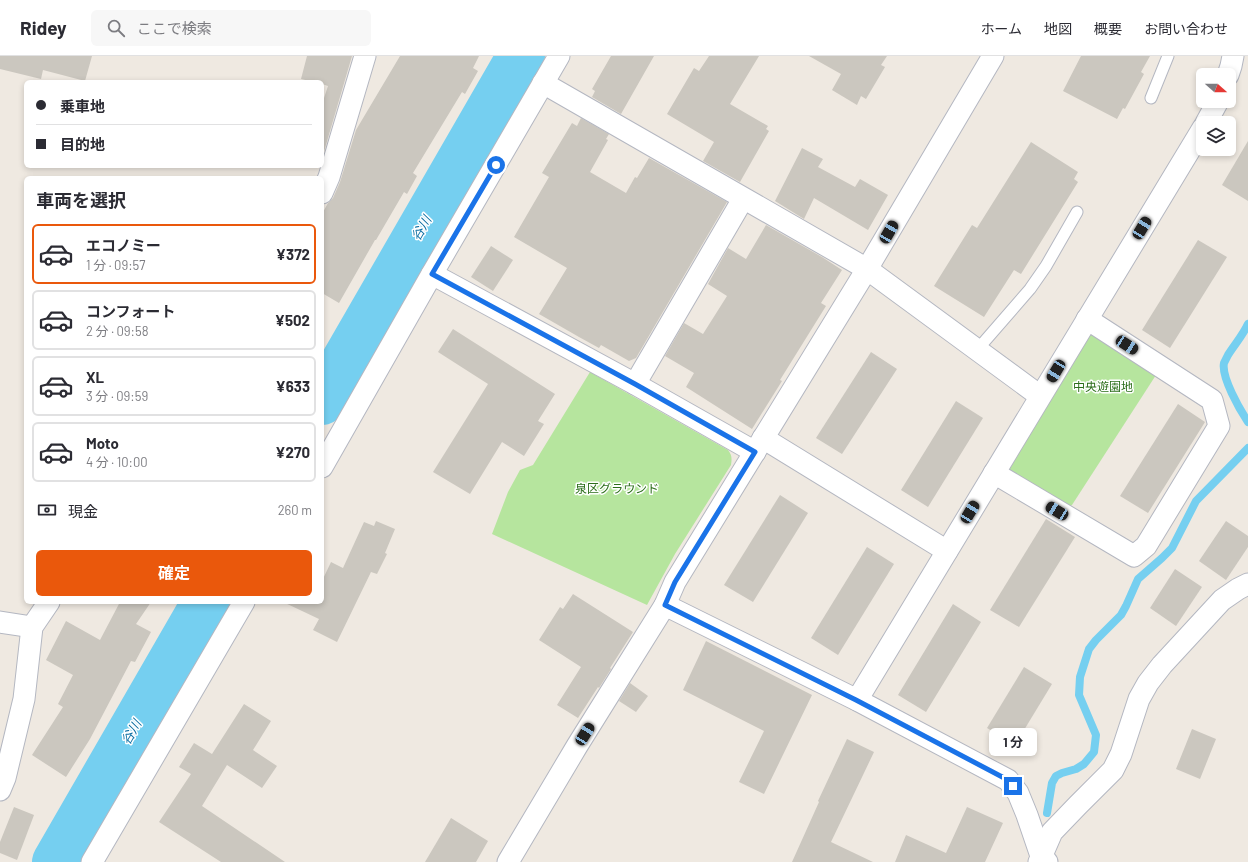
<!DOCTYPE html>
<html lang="ja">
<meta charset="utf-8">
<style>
:root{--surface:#fff;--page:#f7f7f7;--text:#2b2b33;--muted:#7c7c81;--line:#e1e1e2;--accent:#ea580c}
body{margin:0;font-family:Barlow,"Noto Sans JP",sans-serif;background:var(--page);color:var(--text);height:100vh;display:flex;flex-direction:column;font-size:15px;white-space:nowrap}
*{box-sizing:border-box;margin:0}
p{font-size:13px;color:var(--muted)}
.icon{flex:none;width:22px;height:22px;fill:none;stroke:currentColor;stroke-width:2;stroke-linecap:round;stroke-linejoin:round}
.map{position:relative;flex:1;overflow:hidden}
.drawer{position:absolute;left:24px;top:120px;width:300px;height:428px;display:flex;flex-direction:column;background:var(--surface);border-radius:6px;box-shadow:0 2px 6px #0003}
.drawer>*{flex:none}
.banner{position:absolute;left:24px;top:24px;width:300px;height:88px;border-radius:6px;box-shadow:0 2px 6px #0003;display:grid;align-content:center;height:88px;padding:0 12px;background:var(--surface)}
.needle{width:26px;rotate:111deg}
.controls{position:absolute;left:1196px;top:12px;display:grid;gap:8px}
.controls a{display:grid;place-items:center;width:40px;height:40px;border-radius:6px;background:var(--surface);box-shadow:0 2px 6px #0003;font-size:20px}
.end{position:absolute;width:18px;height:18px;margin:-9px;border:5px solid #1a73e8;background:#fff;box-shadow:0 0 0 2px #fff}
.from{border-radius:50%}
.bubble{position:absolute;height:28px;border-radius:6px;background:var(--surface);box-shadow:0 2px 6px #0003;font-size:13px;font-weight:700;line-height:28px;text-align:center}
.car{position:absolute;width:12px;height:24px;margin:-12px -6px;border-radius:5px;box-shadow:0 0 3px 1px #0007;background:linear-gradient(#222 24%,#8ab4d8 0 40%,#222 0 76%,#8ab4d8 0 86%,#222 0)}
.banner b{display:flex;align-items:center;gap:14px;height:38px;font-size:15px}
.banner b+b{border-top:1px solid var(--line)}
.banner i{width:10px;height:10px;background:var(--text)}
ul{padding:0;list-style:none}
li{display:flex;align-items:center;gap:12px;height:60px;margin:0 8px 6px;padding:0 4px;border:2px solid var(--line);border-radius:6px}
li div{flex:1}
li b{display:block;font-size:15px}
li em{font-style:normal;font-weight:700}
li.selected{border-color:var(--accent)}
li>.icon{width:36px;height:36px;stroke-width:1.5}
h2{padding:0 12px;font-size:18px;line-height:48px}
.pay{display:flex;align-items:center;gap:10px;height:44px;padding:0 12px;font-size:15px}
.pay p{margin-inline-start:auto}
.primary-button{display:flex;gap:8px;margin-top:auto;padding:8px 12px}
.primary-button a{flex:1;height:46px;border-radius:6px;background:var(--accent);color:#fff;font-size:16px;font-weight:700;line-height:46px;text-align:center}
header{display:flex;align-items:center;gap:24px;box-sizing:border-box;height:56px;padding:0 20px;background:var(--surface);border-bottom:1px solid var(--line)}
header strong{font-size:19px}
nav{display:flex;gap:22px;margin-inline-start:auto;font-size:14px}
.search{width:280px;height:36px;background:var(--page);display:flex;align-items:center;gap:10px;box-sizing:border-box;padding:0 14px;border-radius:6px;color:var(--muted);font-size:15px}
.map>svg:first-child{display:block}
.green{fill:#b6e59e}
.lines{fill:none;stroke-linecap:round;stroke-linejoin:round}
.stream{stroke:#75cff0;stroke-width:8}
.river{stroke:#75cff0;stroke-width:48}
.building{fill:#cbc7bf}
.lane-casing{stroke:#b4b7c1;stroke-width:13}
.street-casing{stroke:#b4b7c1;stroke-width:23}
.lane{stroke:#fff;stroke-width:11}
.street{stroke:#fff;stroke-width:21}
.route{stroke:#1a73e8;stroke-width:5}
.labels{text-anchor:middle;stroke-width:3;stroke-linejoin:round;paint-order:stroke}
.park-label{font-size:12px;fill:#2c6e1b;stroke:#fff}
.water-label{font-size:13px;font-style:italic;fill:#0d6fa3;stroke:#fff}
</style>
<header>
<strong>Ridey</strong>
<div class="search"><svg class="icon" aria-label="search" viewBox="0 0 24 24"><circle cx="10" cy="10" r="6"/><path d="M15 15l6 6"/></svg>ここで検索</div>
<nav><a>ホーム</a><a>地図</a><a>概要</a><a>お問い合わせ</a></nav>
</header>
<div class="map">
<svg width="1248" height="806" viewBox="0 0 1248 806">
<rect width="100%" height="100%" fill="#efe9e1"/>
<!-- green -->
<g class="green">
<polygon points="1092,278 1156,319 1072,449 1069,451 1014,419 1010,414 1010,410 1088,281"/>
<path d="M 590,316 L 728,394 C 732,399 732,403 731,409 L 675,498 L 647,549 L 492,478 L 508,436 L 520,414 L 533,409 Z"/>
</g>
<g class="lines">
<!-- stream -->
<g class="stream">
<path d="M 1248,268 C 1243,279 1235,288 1228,299 C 1227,301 1225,305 1224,307 C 1221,321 1240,354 1248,366"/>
<polyline points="1047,757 1052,727 1056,720 1062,717 1076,713 1084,708 1094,696 1096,679 1079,639 1080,621 1089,593 1096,584 1121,559 1126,550 1138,523 1162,502 1172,492 1196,445 1248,392"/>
</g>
<!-- river -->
<g class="river">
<polyline points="322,345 521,0"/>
<polyline points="56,806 206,546"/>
</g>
</g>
<!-- building -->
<g class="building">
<polygon points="0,0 92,0 85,25 43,14 41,23 0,13"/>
<polygon points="307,0 352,0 323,99 322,99 322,48 328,30 322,28 322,26 314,26 301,23"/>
<polygon points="400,0 479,0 473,12 478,15 465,38 462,36 413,117 417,120 407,138 404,136 376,184 375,184 339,247 322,237 322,158 328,147 333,142 340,126 356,74"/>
<polygon points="611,0 654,0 621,58 592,41 595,35 592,33"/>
<polygon points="709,0 759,0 730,48 768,70 766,73 769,75 740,126 703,105 714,86 667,58 694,12 699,15"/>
<polygon points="809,0 887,0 881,9 885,11 866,43 861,40 857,49 832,34 841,18"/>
<polygon points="1081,0 1150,0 1141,16 1144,18 1125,53 1123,52 1117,63 1063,35"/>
<polygon points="581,62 609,78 606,83 608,84 590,116 626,137 635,121 637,122 649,102 727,146 636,302 629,305 601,289 599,292 579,281 539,258 567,212 514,181 549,121 542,117 572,67 577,70"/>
<polygon points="1248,85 1248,145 1222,129"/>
<polygon points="1031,86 1078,116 1074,123 1078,126 1021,218 1014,214 984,261 934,230 972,169 977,172"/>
<polygon points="802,92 823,103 818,111 855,131 860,123 888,139 868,174 814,142 804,163 775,145"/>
<polygon points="766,169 822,201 842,214 821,247 826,250 780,324 782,325 752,373 686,331 694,317 665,300 684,267 703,278 727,240 708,228 728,192 746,203"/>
<polygon points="1198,184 1227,201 1170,292 1142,274"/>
<polygon points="491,190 513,204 493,235 471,221"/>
<polygon points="453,273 555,338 538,365 544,368 524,400 502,386 470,438 433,416 488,328 438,296"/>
<polygon points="871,296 897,313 842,398 816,382"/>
<polygon points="956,345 983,362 928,451 901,434"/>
<polygon points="1178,348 1205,366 1148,457 1120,440"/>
<polygon points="780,439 808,457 753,546 724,529"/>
<polygon points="1046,463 1075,481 1019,571 990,554"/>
<polygon points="376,465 395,473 385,497 387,498 377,518 371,516 337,586 313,574 319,563 283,546 322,546 322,525 331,506 343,512 364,466 374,470"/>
<polygon points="1226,465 1248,480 1248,491 1226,524 1199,505"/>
<polygon points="867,491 894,508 838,599 811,582"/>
<polygon points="1175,513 1202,531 1176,570 1150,552"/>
<polygon points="573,538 633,576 610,612 611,613 599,632 598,631 578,662 557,649 581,611 539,584 560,551 563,553"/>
<polygon points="120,546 151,546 136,568 151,576 135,606 131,605 90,683 66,721 32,699 63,651 58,648 73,619 46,604 66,565 100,584"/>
<polygon points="953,548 981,566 926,656 898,639"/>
<polygon points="706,585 812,639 764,738 739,726 764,675 683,634"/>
<polygon points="1024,611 1052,628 1015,689 987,672"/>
<polygon points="630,627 648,640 636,656 619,645"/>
<polygon points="244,648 271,665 253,694 277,710 262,732 227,709 202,750 285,806 221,806 159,766 191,718 179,711 194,687 212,698"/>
<polygon points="1192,673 1216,683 1200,723 1176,713"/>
<polygon points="847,683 874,696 831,786 873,806 792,806 819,746 818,745"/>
<polygon points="14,751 34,759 17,804 0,797 0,786"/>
<polygon points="967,751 1003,767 985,806 895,806 906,779 946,797"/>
<polygon points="451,762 488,785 476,806 425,806"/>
</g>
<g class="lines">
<defs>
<g id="lane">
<polyline points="1151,42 1168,0"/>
<polyline points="977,294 1030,233 1046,210 1077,156"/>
</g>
<g id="street">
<polyline points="1228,19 1231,10 1233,0"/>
<polyline points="543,27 867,213 1040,340"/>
<polyline points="1206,67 1218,45"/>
<polyline points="322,137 329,121 365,0"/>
<polyline points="432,218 635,328 755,396"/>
<polyline points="635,328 743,143"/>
<polyline points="763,382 947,495"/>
<polyline points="322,411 432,218 559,0"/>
<polyline points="994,417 1134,500 1146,490 1219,370 1212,344 1087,263"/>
<polyline points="665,549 857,644 1008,724 1018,737 1027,759 1041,800 1047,806"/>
<polyline points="0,566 32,571"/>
<polyline points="857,644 1203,72"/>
<polyline points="0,734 5,722 24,643 32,571 49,546"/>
<polyline points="92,806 244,546"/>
<polyline points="508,806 577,690 665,549 675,526 867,213 993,0"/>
<polyline points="1039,806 1052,776 1078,749 1113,714 1121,698 1139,643 1148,627 1162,609 1222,544 1238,533 1248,528"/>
</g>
</defs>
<!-- lane casing -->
<use href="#lane" class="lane-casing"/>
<!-- street casing -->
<use href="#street" class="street-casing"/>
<!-- lane -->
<use href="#lane" class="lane"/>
<!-- street -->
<use href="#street" class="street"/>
</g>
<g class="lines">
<!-- route -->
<polyline class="route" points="496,109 432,218 635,328 755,396 675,526 665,549 856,644 1008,724 1013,730"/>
</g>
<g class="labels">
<!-- park labels -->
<g class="park-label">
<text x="1103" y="335">中央遊園地</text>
<text x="617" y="437">泉区グラウンド</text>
</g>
<!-- water labels -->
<g class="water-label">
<text transform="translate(421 172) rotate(-60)" y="5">谷川</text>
<text transform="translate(131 676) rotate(-60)" y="5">谷川</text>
</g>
</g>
</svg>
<div class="controls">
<a><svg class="needle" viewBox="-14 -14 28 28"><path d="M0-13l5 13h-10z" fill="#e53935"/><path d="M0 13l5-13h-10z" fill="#7c7c81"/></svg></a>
<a><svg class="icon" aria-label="layers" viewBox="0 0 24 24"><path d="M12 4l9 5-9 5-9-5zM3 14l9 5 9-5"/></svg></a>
</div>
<i class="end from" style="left:496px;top:109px"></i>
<i class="end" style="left:1013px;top:730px"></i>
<div class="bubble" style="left:989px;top:672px;width:48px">1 分</div>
<i class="car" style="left:1142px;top:172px;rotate:31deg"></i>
<i class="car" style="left:889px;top:176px;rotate:30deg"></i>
<i class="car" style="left:1127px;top:289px;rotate:123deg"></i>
<i class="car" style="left:1056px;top:315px;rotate:211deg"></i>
<i class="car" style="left:1057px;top:455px;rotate:301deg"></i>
<i class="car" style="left:970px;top:456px;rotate:31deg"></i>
<i class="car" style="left:585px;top:678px;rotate:32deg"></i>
<div class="banner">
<b><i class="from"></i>乗車地</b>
<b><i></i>目的地</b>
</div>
<section class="drawer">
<h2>車両を選択</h2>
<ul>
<li class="selected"><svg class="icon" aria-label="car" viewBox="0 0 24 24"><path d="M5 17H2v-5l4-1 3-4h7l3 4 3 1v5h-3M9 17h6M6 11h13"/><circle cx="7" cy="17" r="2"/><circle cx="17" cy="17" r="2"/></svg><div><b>エコノミー</b><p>1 分 · 09:57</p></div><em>¥372</em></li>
<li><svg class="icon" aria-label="car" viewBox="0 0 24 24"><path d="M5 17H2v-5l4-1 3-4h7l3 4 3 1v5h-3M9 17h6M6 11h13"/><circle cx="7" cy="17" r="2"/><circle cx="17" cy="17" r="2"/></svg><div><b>コンフォート</b><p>2 分 · 09:58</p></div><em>¥502</em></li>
<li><svg class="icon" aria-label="car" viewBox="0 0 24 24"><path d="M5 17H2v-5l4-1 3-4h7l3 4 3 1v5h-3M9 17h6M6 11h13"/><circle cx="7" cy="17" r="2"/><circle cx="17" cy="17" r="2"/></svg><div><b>XL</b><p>3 分 · 09:59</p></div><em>¥633</em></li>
<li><svg class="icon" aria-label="car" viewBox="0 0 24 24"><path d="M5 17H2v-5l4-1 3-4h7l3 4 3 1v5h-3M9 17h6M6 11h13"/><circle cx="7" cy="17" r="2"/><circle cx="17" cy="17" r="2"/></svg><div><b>Moto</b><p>4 分 · 10:00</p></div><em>¥270</em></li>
</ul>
<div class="pay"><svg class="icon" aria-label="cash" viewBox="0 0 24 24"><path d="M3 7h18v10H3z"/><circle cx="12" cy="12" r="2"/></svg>現金<p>260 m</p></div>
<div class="primary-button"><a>確定</a></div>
</section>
</div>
